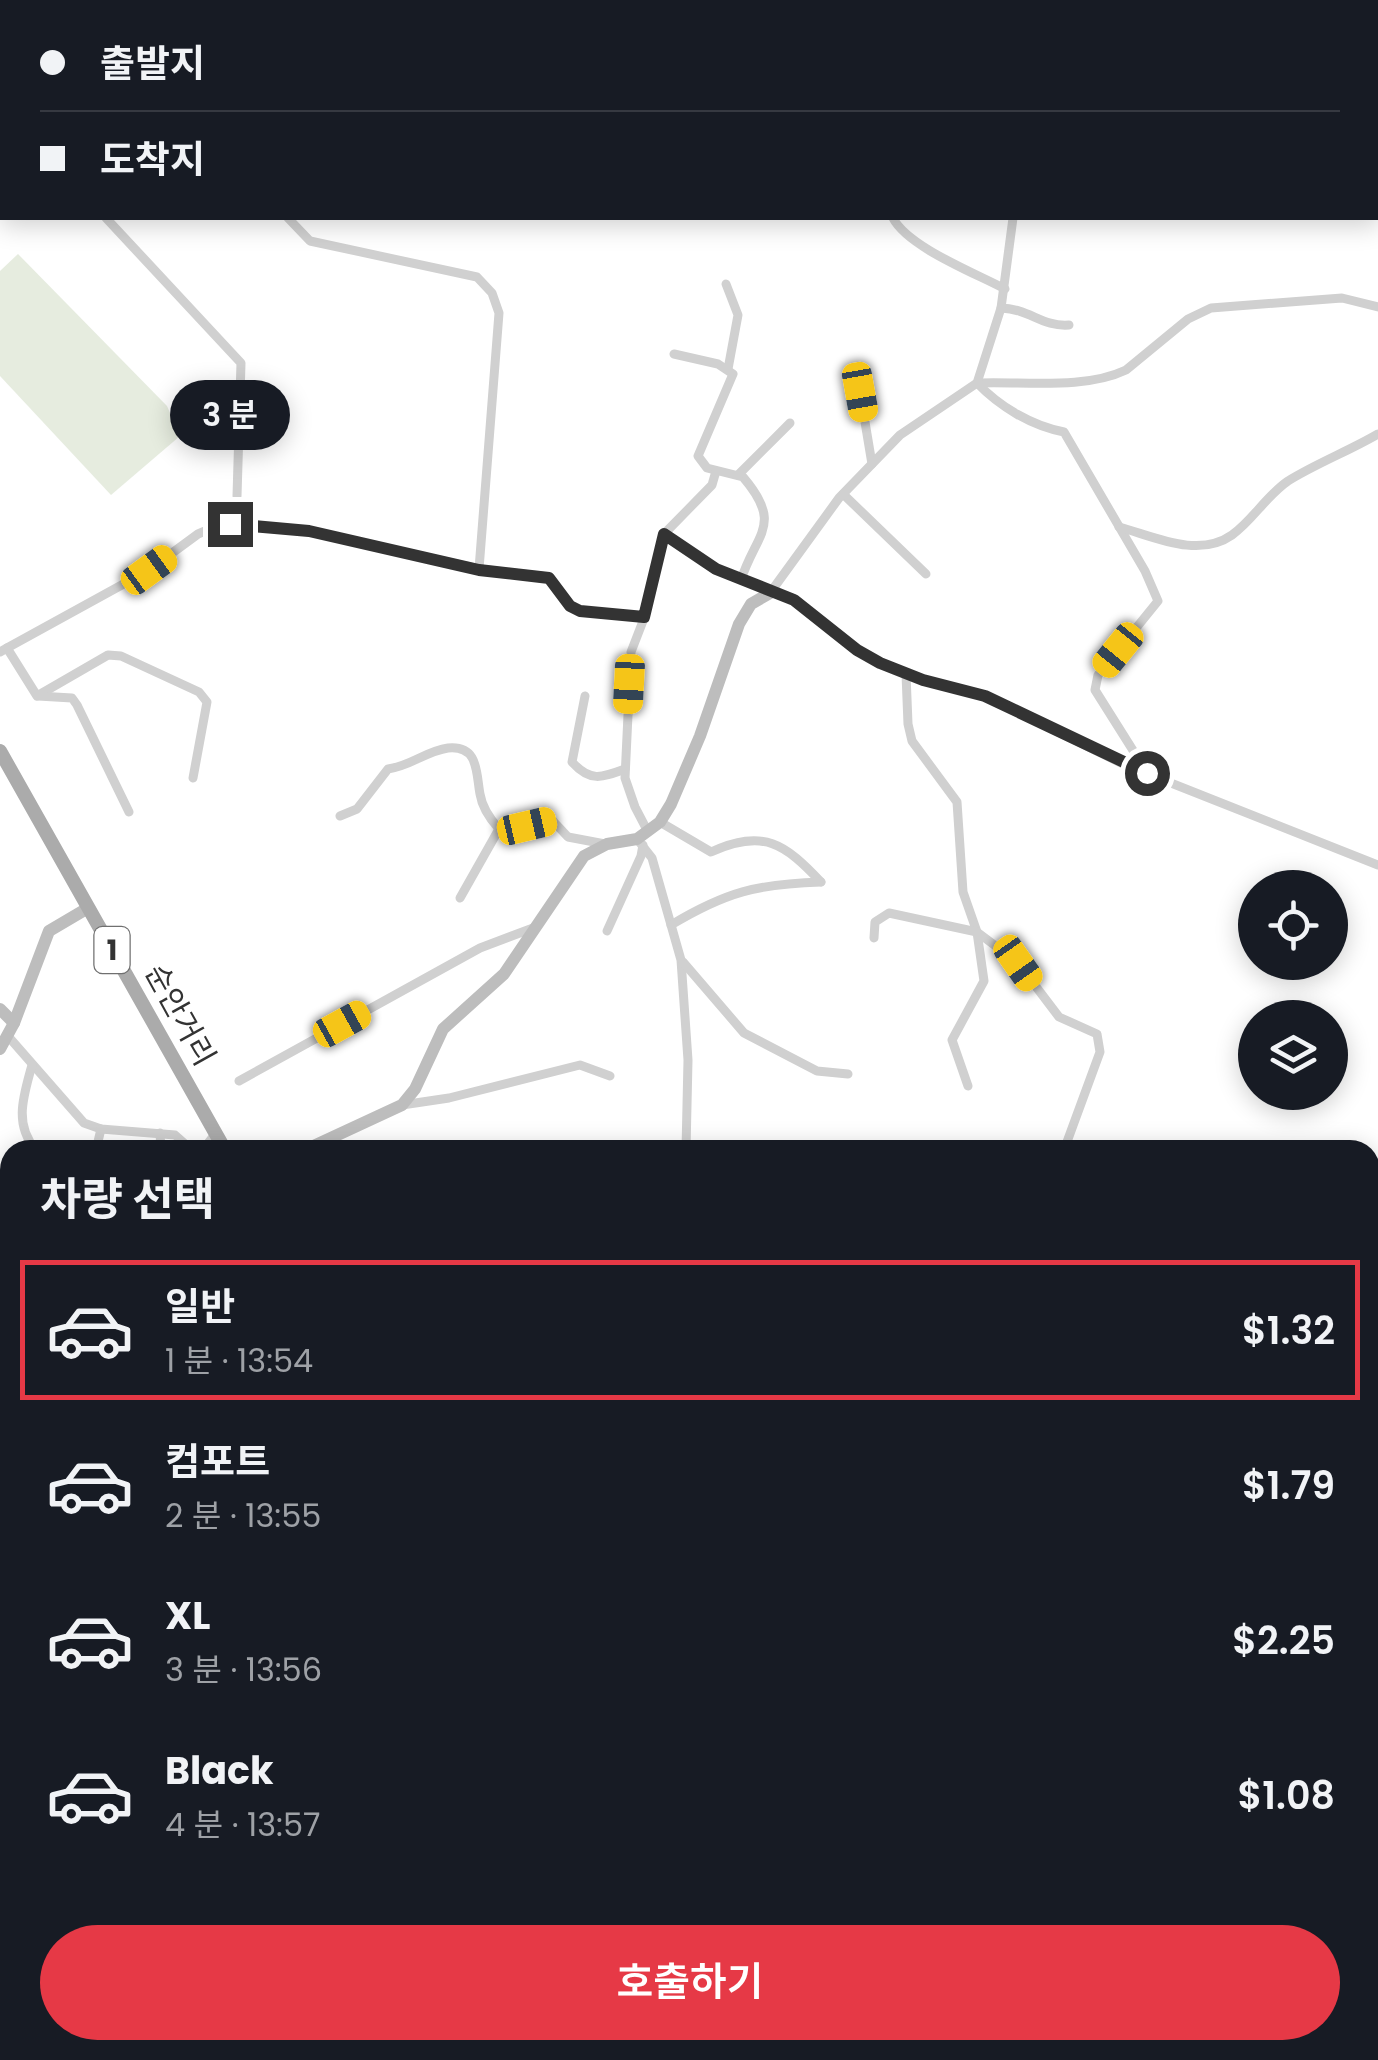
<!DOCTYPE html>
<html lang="ko">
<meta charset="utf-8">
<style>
:root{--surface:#171b24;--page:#20242c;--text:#f1f3f6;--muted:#9ea1a6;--line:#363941;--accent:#e63946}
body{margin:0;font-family:Poppins,"Noto Sans KR",sans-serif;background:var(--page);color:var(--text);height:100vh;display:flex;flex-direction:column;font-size:38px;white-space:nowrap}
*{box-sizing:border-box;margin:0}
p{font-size:32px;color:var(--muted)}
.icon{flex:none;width:55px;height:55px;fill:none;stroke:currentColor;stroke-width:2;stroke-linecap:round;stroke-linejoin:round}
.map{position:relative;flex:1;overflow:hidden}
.sheet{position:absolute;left:0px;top:1140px;width:1380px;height:920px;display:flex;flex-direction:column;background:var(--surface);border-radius:30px 30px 0 0;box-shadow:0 5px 25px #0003}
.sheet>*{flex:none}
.banner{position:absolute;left:0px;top:0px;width:1380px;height:220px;box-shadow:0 5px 25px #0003;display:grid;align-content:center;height:220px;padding:0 40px;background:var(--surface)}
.fabs{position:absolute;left:1238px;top:870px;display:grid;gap:20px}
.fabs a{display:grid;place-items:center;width:110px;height:110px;border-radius:50%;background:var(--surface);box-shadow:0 5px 25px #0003;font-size:50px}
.end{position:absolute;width:45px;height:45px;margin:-22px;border:12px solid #333;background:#fff;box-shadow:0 0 0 5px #fff}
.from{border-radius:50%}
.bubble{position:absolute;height:70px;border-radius:35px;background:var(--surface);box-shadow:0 5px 25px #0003;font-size:32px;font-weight:600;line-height:70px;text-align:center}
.car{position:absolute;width:30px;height:60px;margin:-30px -15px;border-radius:12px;box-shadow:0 0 8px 2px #0007;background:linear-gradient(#f5c518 24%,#345 0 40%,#f5c518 0 76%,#345 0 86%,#f5c518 0)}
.banner b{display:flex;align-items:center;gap:35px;height:95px;font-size:38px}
.banner b+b{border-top:2px solid var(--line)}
.banner i{width:25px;height:25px;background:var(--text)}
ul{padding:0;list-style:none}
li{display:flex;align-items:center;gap:30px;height:140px;margin:0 20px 15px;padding:0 20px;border:5px solid transparent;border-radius:0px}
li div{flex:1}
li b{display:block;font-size:38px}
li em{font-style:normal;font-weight:600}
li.active{border-color:var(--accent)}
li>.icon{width:90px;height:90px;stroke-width:1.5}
h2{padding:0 40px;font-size:45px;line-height:120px}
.primary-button{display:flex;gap:20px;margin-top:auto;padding:20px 40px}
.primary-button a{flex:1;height:115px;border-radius:60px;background:var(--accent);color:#fff;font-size:40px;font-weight:600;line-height:115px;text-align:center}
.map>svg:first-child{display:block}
.green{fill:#e6ecdf}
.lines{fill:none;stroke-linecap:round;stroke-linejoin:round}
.street{stroke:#d0d0d0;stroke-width:9}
.secondary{stroke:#bdbdbd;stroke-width:12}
.primary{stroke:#ababab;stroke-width:14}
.rail{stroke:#888;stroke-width:2.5;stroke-dasharray:10 8;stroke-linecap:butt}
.route{stroke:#333;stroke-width:12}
.labels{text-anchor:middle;stroke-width:10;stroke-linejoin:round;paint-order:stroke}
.shield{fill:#fff;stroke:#707070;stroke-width:2.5}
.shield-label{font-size:28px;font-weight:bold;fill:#333}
.street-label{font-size:30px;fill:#333;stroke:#fff}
</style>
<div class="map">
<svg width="1378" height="2060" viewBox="0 0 1378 2060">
<rect width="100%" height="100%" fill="#fff"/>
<!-- green -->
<polygon class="green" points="18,254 167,406 180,436 111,495 0,376 0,271"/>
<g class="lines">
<!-- street -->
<g class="street">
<polyline points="73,0 76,2"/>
<polyline points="555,0 559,2"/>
<polyline points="711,0 711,2"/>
<polyline points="1283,0 1283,2"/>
<polyline points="615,2 616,0"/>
<polyline points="654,2 656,0"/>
<polyline points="874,2 874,0"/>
<polyline points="976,2 978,0"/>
<polyline points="1089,2 1091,0"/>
<polyline points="0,155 2,155"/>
<polyline points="106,218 241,363 237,496"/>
<polyline points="288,218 310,241 477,277 492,293 499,313 479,569 549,577 569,605 580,611 644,617"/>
<path d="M 893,218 C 908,247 975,273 1005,289"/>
<polyline points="726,284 738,315 728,369"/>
<path d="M 1001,308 C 1030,309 1042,327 1069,325"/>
<path d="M 674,354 L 718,364 L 733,374 L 698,456 L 707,468 L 743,477 C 784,525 756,533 741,580"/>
<path d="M 977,383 C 1000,407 1032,426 1064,432 L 1145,571 L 1158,601 L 1098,675 L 1095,690 L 1146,771"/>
<path d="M 977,383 C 1024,381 1084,390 1126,370 L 1188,319 L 1211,308 L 1342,298 L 1378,307"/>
<polyline points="860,392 872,464"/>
<polyline points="738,475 790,423"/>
<polyline points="843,494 926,574"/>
<path d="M 1119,527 C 1153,536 1198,559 1232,535 C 1253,520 1266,496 1288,481 C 1317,463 1349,451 1378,434"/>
<polyline points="664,534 716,569 794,600 857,650 880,663 923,680 985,696 1123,764 1378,865"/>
<polyline points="770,593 839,498 900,435 977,383 1001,308 1013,218"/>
<polyline points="7,648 149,570 198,534 219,525 309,531 479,569"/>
<polyline points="0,652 7,648 37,696 108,655 121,656 199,692 207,702 193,778"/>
<polyline points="906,674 908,724 912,741 957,802 963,892 977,932 984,981 952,1040 968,1086"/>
<polyline points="38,696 72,698 77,705 129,812"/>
<path d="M 585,696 L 572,762 C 590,782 601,778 625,769"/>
<path d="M 340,816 L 357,809 L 388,769 C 411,766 426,751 448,748 C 479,745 476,773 480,794 C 482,807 491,820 499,829 L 506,831 L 553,821 L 568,837 L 605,844"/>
<path d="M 660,822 L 711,852 C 764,828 785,844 821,882"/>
<polyline points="647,830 635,807 625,778 631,652 643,621 664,534 712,485 716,471"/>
<polyline points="637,839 652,858 681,960 688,1060 686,1150"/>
<polyline points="460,898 499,829"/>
<path d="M 671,925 C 726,892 757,884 821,882"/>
<polyline points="607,931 641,856 643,845"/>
<polyline points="874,938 875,922 889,913 977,932 1018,963 1059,1017 1097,1034 1100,1052 1064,1150"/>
<polyline points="683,962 744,1033 817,1071 848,1074"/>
<polyline points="7,1035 84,1123 101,1129 175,1135 192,1150"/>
<path d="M 32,1065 C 24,1095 13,1124 36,1150"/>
<polyline points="239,1081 480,948 533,928"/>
<polyline points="402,1105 449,1098 580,1065 610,1076"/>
<polyline points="160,1133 161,1150"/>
<polyline points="96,1150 101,1129"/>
<polyline points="203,1150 215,1134"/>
<polyline points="1370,1290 1378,1286"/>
<polyline points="716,2050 727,2060"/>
</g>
<!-- secondary -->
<g class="secondary">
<polyline points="0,1009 14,1023"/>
<polyline points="0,1049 14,1023 49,931 88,908"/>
<polyline points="305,1150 402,1105 415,1089 443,1029 504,974 584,856 607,844 637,839 660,822 671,804 700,736 739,624 751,604 770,593"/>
<polyline points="0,1710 10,1709"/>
</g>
<!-- primary -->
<g class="primary">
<polyline points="0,751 225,1150"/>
<polyline points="797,2050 808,2060"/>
<polyline points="813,2050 823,2060"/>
</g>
<!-- rail -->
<g class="rail">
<polyline points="0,1897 10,1907"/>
<polyline points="168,2050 179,2060"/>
</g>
</g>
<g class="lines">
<!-- route -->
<polyline class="route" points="230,524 309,531 479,570 549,578 570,606 580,611 644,617 664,534 716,569 794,600 857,650 880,663 923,680 985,696 1147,773"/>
</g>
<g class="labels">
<!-- shield labels -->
<rect class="shield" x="94.5" y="927" width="35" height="46" rx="8"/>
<g class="shield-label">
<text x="112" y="960">1</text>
</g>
<!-- street labels -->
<g class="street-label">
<text transform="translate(180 1015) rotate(61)" y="10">순안거리</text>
</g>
</g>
</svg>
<div class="fabs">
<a><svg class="icon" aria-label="locate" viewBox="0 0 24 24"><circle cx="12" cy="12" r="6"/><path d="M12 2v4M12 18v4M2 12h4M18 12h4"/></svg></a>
<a><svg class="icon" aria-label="layers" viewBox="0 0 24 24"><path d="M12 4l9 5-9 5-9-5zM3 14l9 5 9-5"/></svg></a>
</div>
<i class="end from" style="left:1147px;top:773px"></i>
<i class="end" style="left:230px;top:524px"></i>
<div class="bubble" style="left:170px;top:380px;width:120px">3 분</div>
<i class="car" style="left:860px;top:392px;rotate:170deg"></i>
<i class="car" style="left:149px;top:570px;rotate:54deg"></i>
<i class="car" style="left:1118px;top:650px;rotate:219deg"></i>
<i class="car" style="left:629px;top:684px;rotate:183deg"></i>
<i class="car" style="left:527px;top:826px;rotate:77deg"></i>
<i class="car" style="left:1018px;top:963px;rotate:145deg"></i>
<i class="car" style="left:342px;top:1024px;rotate:61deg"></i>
<div class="banner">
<b><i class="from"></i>출발지</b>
<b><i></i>도착지</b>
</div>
<section class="sheet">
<h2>차량 선택</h2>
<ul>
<li class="active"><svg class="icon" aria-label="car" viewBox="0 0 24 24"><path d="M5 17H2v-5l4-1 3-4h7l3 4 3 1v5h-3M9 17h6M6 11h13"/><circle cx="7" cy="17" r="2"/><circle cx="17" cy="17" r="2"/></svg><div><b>일반</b><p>1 분 · 13:54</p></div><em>$1.32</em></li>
<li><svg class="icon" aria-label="car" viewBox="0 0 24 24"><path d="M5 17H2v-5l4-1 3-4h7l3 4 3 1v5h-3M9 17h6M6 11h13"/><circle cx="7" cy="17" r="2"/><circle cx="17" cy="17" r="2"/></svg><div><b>컴포트</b><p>2 분 · 13:55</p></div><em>$1.79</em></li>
<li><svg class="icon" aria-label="car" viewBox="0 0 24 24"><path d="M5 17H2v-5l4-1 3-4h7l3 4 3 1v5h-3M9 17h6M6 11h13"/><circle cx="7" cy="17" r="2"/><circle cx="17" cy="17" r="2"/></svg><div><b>XL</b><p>3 분 · 13:56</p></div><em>$2.25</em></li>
<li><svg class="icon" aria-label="car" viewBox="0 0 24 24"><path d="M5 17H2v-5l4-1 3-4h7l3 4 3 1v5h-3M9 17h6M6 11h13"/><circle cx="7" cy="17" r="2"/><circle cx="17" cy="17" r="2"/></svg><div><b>Black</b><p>4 분 · 13:57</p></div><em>$1.08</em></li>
</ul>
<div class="primary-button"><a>호출하기</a></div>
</section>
</div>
